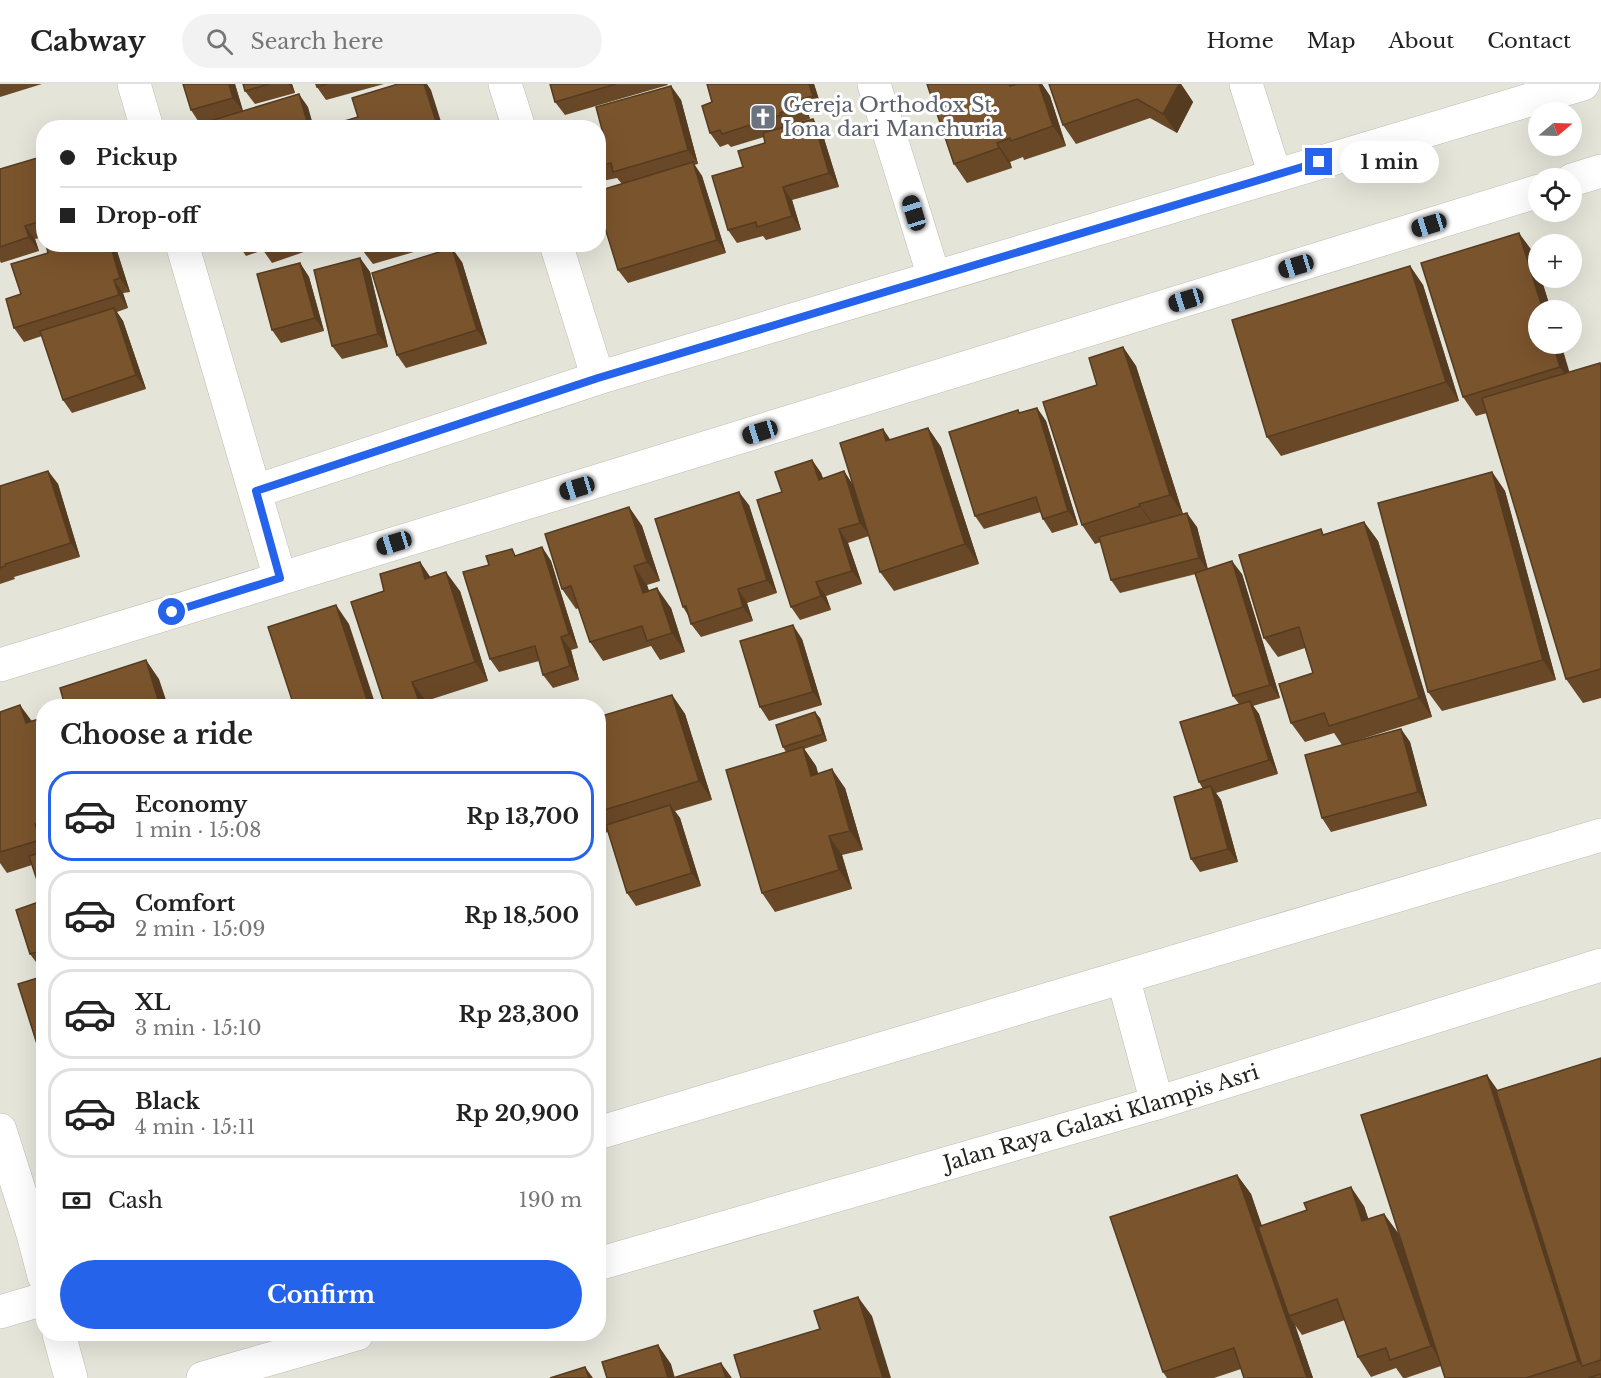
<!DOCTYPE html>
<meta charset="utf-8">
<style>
:root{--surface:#fff;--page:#f2f2f2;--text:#222;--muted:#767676;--line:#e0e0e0;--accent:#2563eb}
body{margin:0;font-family:"Libre Baskerville",serif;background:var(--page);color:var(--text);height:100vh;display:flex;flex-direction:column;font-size:22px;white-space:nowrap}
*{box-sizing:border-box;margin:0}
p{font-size:20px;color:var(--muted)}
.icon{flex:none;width:33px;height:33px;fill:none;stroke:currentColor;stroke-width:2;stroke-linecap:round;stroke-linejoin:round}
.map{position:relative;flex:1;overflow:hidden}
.side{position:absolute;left:36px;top:615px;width:570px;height:642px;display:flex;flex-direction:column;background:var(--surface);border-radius:24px;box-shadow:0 6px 24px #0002}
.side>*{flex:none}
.hud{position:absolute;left:36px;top:36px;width:570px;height:132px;border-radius:24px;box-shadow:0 6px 24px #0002;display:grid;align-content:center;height:132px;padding:0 24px;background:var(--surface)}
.needle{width:39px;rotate:71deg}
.controls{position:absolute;left:1528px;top:18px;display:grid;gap:12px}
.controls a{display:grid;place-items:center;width:54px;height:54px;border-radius:50%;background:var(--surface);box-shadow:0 6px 24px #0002;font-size:30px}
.end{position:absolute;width:27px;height:27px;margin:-14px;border:8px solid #2563eb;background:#fff;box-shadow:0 0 0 3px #fff}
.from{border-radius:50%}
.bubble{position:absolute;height:42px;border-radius:21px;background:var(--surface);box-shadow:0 6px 24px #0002;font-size:20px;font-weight:800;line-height:42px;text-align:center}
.car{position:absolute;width:18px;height:36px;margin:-18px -9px;border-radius:8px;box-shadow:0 0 4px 2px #0007;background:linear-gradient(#222 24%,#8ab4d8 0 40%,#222 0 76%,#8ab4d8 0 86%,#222 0)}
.hud b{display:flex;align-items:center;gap:21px;height:57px;font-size:22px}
.hud b+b{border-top:2px solid var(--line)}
.hud i{width:15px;height:15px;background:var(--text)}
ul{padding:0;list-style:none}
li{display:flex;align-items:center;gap:18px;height:90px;margin:0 12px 9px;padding:0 12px;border:3px solid var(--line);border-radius:24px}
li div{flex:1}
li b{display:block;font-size:22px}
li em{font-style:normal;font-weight:800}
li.on{border-color:var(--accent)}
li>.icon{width:54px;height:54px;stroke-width:1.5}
h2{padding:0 24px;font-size:27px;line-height:72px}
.pay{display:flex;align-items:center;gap:15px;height:66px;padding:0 24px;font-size:22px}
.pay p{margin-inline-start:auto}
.primary-button{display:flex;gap:12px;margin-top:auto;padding:12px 24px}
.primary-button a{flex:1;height:69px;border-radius:36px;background:var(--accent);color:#fff;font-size:24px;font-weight:800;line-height:69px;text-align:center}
header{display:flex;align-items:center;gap:36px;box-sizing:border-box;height:84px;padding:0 30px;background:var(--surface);border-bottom:2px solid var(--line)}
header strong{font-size:28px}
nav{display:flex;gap:33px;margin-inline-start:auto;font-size:21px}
.search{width:420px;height:54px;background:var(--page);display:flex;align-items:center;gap:15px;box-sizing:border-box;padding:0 21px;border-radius:33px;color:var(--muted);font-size:22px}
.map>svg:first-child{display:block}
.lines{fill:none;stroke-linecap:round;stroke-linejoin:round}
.minor-casing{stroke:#bebcb2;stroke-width:34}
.minor{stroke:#fff;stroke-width:33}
.wall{fill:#694827}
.shaded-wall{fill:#553b20}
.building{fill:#7a542d;stroke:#553b20;stroke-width:1.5}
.route{stroke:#2563eb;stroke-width:8}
.labels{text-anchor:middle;stroke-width:6;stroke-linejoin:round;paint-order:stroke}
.worship-label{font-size:21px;fill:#5b616d;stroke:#fff;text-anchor:start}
.street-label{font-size:21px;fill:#24231f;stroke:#fff}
</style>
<header>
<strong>Cabway</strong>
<div class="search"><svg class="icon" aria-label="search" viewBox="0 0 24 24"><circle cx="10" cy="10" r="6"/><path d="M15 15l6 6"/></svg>Search here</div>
<nav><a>Home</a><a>Map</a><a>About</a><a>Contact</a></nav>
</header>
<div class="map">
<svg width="1601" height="1294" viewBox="0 0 1601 1294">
<rect width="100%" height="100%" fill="#e5e4d9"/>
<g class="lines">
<defs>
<g id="minor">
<polyline points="134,0 147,44"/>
<polyline points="505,0 519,44"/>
<polyline points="874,0 934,193"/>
<polyline points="1246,0 1275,91"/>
<polyline points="1572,96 1601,87"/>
<polyline points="182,160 280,494"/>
<polyline points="556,160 598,294"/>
<polyline points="256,407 598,294 1583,0"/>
<polyline points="0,581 1539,107"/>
<polyline points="1123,893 1157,1019"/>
<polyline points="0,1046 33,1150 44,1192"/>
<polyline points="598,1049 1601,751"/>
<path id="s1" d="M 598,1180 L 1157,1019 L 1601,881"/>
<polyline points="0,1228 44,1215"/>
<polyline points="59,1250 71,1294"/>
<polyline points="203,1294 357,1250"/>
</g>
</defs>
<!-- minor casing -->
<use href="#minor" class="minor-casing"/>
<!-- minor -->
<use href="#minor" class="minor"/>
</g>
<!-- wall -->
<g class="wall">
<polygon points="0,0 42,0 0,13"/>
<polygon points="183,0 235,0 243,27 308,23 230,31 200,40 191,26"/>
<polygon points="243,0 292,0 295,9 255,20 245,7"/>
<polygon points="316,0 384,0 326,16 317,3"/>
<polygon points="550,0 667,0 668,1 565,31 555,18"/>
<polygon points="707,0 814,0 822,25 808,29 810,35 793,40 813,35 822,48 839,103 792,116 801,146 766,156 763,152 737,159 728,146 743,83 765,59 764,53 731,63 728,60 720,63 710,49 712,18"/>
<polygon points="927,0 1042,0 1050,12 1066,62 1024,76 1023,73 1010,78 1012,84 967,99 954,80"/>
<polygon points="1049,0 1181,0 1193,18 1177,49 1150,34 1076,60 1063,41"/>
<polygon points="671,2 681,16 698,80 694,81 702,92 726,169 628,199 618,186 622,100 617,94 602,97 598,92 598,55 604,53"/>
<polygon points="44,72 44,153 35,155 39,167 1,179 0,177 0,85"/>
<polygon points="46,160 113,160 117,167 130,208 123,209 128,224 117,228 123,237 146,305 72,329 63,316 42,252 24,258 14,244 21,210 48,169"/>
<polygon points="238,160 327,160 272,179 263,166 246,172"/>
<polygon points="362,160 441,160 373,180 363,167"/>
<polygon points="1533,168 1539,194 1541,194 1551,226 1539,260 1561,260 1569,289 1601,281 1601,614 1583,619 1566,595 1487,329 1476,332 1463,313"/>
<polygon points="360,174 370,188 388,263 342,275 332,262"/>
<polygon points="462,178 487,260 406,284 397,271"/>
<polygon points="300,179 309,193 324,247 281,259 272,246"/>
<polygon points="1410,182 1423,201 1459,317 1281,372 1267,353"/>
<polygon points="1123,263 1136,282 1183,430 1172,433 1197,443 1208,485 1242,490 1280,614 1253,622 1259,630 1278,690 1216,709 1221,716 1238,778 1200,788 1191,775 1203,705 1199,698 1239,620 1233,612 1196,490 1120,509 1111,496 1101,458 1095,460 1082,441 1097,301"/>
<polygon points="1037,324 1046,337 1078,441 1052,449 1043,435 1041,428 984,445 975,432 1018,326 1019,329"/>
<polygon points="928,344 941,363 979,480 894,507 880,488 869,452 848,459 862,500 826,512 831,526 800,536 791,523 782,408 812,376 821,389 823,394 844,387 853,401 883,345 890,356"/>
<polygon points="48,387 58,400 80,473 14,493 15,495 0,500 0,402"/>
<polygon points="1492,388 1505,407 1556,596 1442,627 1428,608"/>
<polygon points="749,421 777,509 747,519 753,537 701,553 691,540 689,533 683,523"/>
<polygon points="629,423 642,442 660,497 647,501 649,507 671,524 685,568 660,576 651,562 603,577 590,558 579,524 576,525 562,505"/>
<polygon points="1364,438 1378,457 1432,633 1349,659 1401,645 1410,658 1427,722 1331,748 1322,734 1342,661 1334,649 1305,658 1291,639 1313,589 1305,564 1278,573 1264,554 1325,450"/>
<polygon points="542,463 551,477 578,564 571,566 579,596 553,604 543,591 539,577 499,588 490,575 489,481"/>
<polygon points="420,478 430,493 460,507 488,597 426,617 428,622 385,622 384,507"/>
<polygon points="802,555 822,621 769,637 760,623"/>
<polygon points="672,611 685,630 712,716 675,727 680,734 701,802 636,822 627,809 608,748 600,751 598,748 598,633"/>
<polygon points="0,628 32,638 42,634 44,636 44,813 42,811 32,781 7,789 0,779"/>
<polygon points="820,634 827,657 804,665 816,682 818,689 845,704 863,766 842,771 852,805 775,828 762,809 786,668 783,663"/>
<polygon points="44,816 44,889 30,870"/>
<polygon points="1601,974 1601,1294 1445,1294 1441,1282 1406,1294 1403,1294 1396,1284 1371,1293 1358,1273 1345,1236 1302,1251 1295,1241 1313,1294 1244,1294 1241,1285 1214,1294 1167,1294 1163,1288 1237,1091 1251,1110 1262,1142 1364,1122 1368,1135 1384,1130 1398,1149 1411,1188 1498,1006"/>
</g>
<!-- shaded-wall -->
<g class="shaded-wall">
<polygon points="229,0 235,0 243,27 233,14"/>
<polygon points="288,0 292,0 295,9"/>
<polygon points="424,0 427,0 431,6 443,44 438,44"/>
<polygon points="809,0 814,0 822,25 813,12"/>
<polygon points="1039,0 1042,0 1050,12 1066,62 1053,42"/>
<polygon points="1179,0 1181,0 1193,18 1177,49 1163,30"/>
<polygon points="671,2 681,16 698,80 688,66"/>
<polygon points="299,10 308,23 314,44 309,44"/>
<polygon points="798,16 808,29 810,35 800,21"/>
<polygon points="813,35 822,48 839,103 829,89"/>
<polygon points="997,59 1010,78 1012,84 999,64"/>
<polygon points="693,78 702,92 726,169 717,156"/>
<polygon points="783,103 792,116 801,146 792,132"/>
<polygon points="25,142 35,155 39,167 29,153"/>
<polygon points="1519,149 1533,168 1539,188 1539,194 1541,194 1551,226 1543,226"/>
<polygon points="110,160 113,160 117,167 130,208 120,194"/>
<polygon points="452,164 462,178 487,260 477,246"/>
<polygon points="360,174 370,188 388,263 378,250"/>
<polygon points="300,179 309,193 324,247 315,234"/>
<polygon points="1410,182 1423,201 1459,317 1446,298"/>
<polygon points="114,196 123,209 128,224 119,211"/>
<polygon points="114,224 123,237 146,305 136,291"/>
<polygon points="1553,260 1561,260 1574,303 1560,283"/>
<polygon points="1123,263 1136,282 1183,430 1170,411"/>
<polygon points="1037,324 1046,337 1078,441 1068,427"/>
<polygon points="928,344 941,363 979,480 965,460"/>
<polygon points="883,345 896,364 886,357"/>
<polygon points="812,376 821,389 828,409 819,396"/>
<polygon points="48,387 58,400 80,473 71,459"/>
<polygon points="844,387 853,401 870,452 860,439"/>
<polygon points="1492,388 1505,407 1556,596 1543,576"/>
<polygon points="739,408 749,421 777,509 767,496"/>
<polygon points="1139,420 1153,439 1154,442 1140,422"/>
<polygon points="629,423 642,442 660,497 647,478"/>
<polygon points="1187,429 1197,443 1208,487 1199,474"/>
<polygon points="1364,438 1378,457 1432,633 1419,614"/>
<polygon points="839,445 848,459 862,500 852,487"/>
<polygon points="542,463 551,477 578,564 569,550"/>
<polygon points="1232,477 1242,490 1280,614 1270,601"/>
<polygon points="420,478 433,497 425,495"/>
<polygon points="634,482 647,501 656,528 643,509"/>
<polygon points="446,488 460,507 488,597 475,578"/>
<polygon points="816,498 826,512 831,526 821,512"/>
<polygon points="657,504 671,524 685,568 672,549"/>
<polygon points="738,505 747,519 753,537 743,523"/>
<polygon points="336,521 349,540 376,622 369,622"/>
<polygon points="793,541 802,555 822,621 813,608"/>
<polygon points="561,553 571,566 579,596 570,582"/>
<polygon points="146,576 159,595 168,622 160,622"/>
<polygon points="412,598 426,617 428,622 421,622"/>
<polygon points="672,611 685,630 712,716 699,697"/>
<polygon points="1250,617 1259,630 1278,690 1269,676"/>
<polygon points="20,621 34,640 26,639"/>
<polygon points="815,628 820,634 827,657 823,650"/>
<polygon points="1401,645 1410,658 1427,722 1418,708"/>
<polygon points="803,663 816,682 824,711 811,692"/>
<polygon points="832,685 845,704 863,766 850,747"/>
<polygon points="1211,702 1221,716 1238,778 1228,765"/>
<polygon points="670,721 680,734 701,802 692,789"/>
<polygon points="35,740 44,752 44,762 40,756"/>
<polygon points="829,752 842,771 852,805 839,786"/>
<polygon points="1487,991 1504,1015 1582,1282 1591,1294 1578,1277"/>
<polygon points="1237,1091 1251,1110 1292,1231 1289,1232 1295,1241 1313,1294 1307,1294"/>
<polygon points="1351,1103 1364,1122 1376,1157 1362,1137"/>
<polygon points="1384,1130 1398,1149 1444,1281 1431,1262"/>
<polygon points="858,1213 872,1232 891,1294 883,1294"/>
<polygon points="658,1261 671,1280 675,1294 668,1294"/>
<polygon points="721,1279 732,1294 726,1294"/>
<polygon points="585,1283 593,1294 589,1294"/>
</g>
<!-- building -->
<g class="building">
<polygon points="183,0 229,0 233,14 191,26"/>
<polygon points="243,0 269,0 245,7"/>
<polygon points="316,0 327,0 317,3"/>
<polygon points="398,0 424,0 438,44 340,44 338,39 358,33 352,14"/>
<polygon points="550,0 616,0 555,18"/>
<polygon points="707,0 809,0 813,12 798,16 800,21 780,29 781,31 722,50 720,46 710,49 702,22 712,18"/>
<polygon points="927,0 1009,0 1010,2 1017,0 1039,0 1053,42 1011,57 1010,54 997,59 999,64 954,80"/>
<polygon points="1049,0 1179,0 1163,30 1137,15 1063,41"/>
<polygon points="671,2 688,66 613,88 611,79 598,83 598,55 604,53 596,23"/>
<polygon points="299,10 309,44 212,44 210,37"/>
<polygon points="813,35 829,89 783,103 792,132 757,143 756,138 728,146 712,92 743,83 738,67 765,59 763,49"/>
<polygon points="44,72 44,136 25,142 29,153 0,163 0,85"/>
<polygon points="693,78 717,156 618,186 598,121 598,107"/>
<polygon points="1519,149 1543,226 1539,226 1539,260 1553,260 1560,283 1463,313 1421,179"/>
<polygon points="46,160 110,160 120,194 114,196 119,211 14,244 6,215 21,210 11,180 48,169"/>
<polygon points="261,160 277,160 263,165"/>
<polygon points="362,160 386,160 363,167"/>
<polygon points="452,164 477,246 397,271 372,189"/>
<polygon points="360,174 378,250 332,262 314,186"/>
<polygon points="300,179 315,234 272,246 257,190"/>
<polygon points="1410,182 1446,298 1267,353 1232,236"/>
<polygon points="114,224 136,291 63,316 40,247"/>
<polygon points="1123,263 1170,411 1139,420 1140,422 1082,441 1043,318 1097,301 1089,274"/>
<polygon points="1600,279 1601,283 1601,585 1566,595 1482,314"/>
<polygon points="1037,324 1068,427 1043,435 1036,413 975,432 949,348 1018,326 1019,329"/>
<polygon points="928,344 965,460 880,488 840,359 883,345 886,357"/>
<polygon points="812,376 819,396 844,387 860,439 839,445 852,487 816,498 821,512 791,523 757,416 782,408 775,388"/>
<polygon points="48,387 71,459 5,480 5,482 0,484 0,402"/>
<polygon points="1492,388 1543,576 1428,608 1378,419"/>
<polygon points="739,408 767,496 738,505 743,523 691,540 686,522 683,523 655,435"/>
<polygon points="629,423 647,478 634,482 643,509 657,504 672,549 647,557 642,542 590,558 571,502 562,505 545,450"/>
<polygon points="1187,429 1199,474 1111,496 1099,453"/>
<polygon points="1364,438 1419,614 1329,642 1324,629 1291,639 1279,600 1313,589 1299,543 1264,554 1239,471 1321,445 1323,451"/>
<polygon points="542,463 569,550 561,553 570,582 543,591 535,562 490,575 463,488 489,481 486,472 512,465 515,472"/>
<polygon points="1232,477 1270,601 1233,612 1195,489"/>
<polygon points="420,478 425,495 446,488 475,578 412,598 421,622 385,622 351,518 384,507 380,490"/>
<polygon points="336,521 369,622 294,622 268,543"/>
<polygon points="793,541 813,608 760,623 740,557"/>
<polygon points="146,576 160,622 65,622 60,604"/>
<polygon points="672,611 699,697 598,728 598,633"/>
<polygon points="1250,617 1269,676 1199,698 1180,638"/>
<polygon points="20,621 26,639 42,634 44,638 44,737 35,740 40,756 0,768 0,628"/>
<polygon points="815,628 823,650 783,663 776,641"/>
<polygon points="1401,645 1418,708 1322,734 1305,671"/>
<polygon points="803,663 811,692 832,685 850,747 829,752 839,786 762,809 726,686"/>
<polygon points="1211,702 1228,765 1191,775 1174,713"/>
<polygon points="670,721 692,789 627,809 606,741"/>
<polygon points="44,768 44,810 42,811 29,772"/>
<polygon points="44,816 44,866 30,870 16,826"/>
<polygon points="44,892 44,982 18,900"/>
<polygon points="1601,974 1601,1276 1582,1282 1496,1007"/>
<polygon points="1487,991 1578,1277 1526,1294 1445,1294 1361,1031"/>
<polygon points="1237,1091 1307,1294 1244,1294 1234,1264 1163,1288 1110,1133"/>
<polygon points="1351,1103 1362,1137 1384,1130 1431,1262 1390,1276 1386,1264 1358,1273 1337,1215 1289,1232 1258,1143 1307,1126 1304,1119"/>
<polygon points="858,1213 883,1294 741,1294 734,1271 820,1245 814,1227"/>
<polygon points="658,1261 668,1294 607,1294 602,1278"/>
<polygon points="721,1279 726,1294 673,1294"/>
<polygon points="585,1283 589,1294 550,1294"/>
<polygon points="1601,1290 1601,1294 1588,1294"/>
</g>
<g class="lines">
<!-- route -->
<polyline class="route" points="172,528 280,494 256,407 598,294 1319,78"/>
</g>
<!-- icons -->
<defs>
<symbol id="church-square" viewBox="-11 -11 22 22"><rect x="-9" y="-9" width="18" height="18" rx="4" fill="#6b7280" stroke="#fff"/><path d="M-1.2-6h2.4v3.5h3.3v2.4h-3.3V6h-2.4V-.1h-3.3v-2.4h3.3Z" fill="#fff"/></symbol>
</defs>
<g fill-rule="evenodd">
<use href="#church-square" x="748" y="18" width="30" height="30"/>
</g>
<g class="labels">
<!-- worship labels -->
<g class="worship-label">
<text x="783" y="28">Gereja Orthodox St.<tspan x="783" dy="24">Iona dari Manchuria</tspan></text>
</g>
<!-- street labels -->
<g class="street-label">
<text dy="7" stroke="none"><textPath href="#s1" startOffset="524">Jalan Raya Galaxi Klampis Asri</textPath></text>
</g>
</g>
</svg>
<div class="controls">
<a><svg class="needle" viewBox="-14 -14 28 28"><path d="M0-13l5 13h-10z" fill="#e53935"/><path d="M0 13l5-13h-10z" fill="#767676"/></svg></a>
<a><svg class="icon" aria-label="locate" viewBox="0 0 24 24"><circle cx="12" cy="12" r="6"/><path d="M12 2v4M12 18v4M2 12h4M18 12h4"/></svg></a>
<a>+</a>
<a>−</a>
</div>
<i class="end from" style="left:172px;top:528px"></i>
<i class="end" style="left:1319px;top:78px"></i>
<div class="bubble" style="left:1340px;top:57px;width:99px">1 min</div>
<i class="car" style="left:914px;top:129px;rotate:343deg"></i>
<i class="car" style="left:1429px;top:141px;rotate:253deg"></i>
<i class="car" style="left:1296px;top:182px;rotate:253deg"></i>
<i class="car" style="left:1186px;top:216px;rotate:253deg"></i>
<i class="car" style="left:760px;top:348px;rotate:253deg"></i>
<i class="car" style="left:577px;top:404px;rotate:253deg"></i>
<i class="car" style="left:394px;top:459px;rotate:253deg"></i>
<div class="hud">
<b><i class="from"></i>Pickup</b>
<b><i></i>Drop-off</b>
</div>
<section class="side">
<h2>Choose a ride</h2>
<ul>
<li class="on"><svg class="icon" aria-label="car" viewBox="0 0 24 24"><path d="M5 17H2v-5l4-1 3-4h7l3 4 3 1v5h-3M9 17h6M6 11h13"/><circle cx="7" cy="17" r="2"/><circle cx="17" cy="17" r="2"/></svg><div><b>Economy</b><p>1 min · 15:08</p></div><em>Rp 13,700</em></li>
<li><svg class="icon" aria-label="car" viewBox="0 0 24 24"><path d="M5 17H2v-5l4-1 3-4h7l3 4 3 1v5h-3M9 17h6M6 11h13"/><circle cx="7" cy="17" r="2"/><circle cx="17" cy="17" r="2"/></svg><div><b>Comfort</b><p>2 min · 15:09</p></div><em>Rp 18,500</em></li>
<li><svg class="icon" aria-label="car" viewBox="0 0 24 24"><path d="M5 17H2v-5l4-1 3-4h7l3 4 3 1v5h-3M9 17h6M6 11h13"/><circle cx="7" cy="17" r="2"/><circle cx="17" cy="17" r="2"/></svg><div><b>XL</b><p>3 min · 15:10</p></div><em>Rp 23,300</em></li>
<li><svg class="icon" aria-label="car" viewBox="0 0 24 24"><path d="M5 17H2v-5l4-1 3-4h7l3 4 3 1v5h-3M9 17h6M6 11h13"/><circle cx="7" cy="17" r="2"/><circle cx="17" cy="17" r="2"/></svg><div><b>Black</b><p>4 min · 15:11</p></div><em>Rp 20,900</em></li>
</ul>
<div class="pay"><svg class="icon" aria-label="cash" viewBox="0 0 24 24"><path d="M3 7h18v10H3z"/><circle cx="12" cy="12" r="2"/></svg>Cash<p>190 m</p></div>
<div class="primary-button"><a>Confirm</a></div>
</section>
</div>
